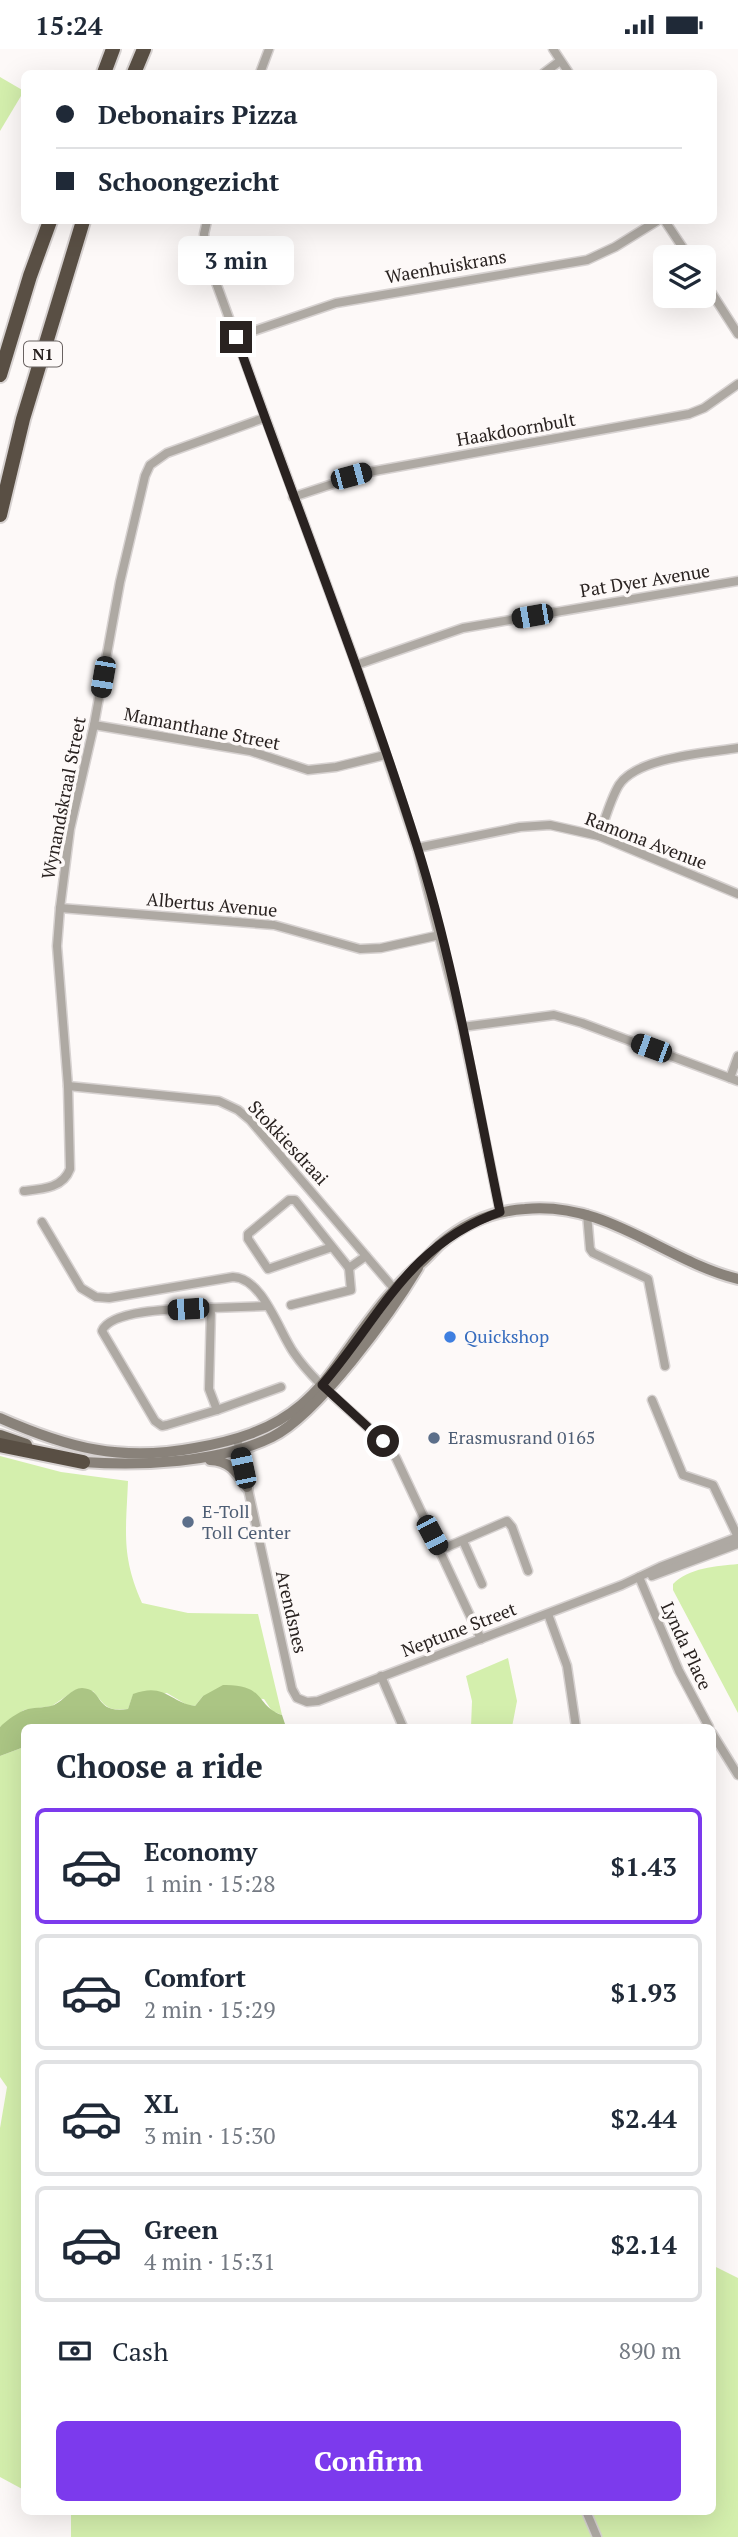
<!DOCTYPE html>
<meta charset="utf-8">
<style>
:root{--surface:#fff;--page:#f2f2f3;--text:#1f2937;--muted:#747a83;--line:#e0e1e3;--accent:#7c3aed}
body{margin:0;font-family:"PT Serif",serif;background:var(--page);color:var(--text);height:100vh;display:flex;flex-direction:column;font-size:26px;white-space:nowrap}
*{box-sizing:border-box;margin:0}
p{font-size:23px;color:var(--muted)}
.icon{flex:none;width:38px;height:38px;fill:none;stroke:currentColor;stroke-width:2;stroke-linecap:round;stroke-linejoin:round}
.map{position:relative;flex:1;overflow:hidden}
.side{position:absolute;left:21px;top:1675px;width:695px;height:791px;display:flex;flex-direction:column;background:var(--surface);border-radius:10px;box-shadow:0 7px 28px #0002}
.side>*{flex:none}
.hud{position:absolute;left:21px;top:21px;width:696px;height:154px;border-radius:10px;box-shadow:0 7px 28px #0002;display:grid;align-content:center;height:154px;padding:0 35px;background:var(--surface)}
.controls{position:absolute;left:653px;top:196px;display:grid;gap:14px}
.controls a{display:grid;place-items:center;width:63px;height:63px;border-radius:10px;background:var(--surface);box-shadow:0 7px 28px #0002;font-size:35px}
.end{position:absolute;width:32px;height:32px;margin:-16px;border:9px solid #292220;background:#fff;box-shadow:0 0 0 4px #fff}
.from{border-radius:50%}
.bubble{position:absolute;height:49px;border-radius:10px;background:var(--surface);box-shadow:0 7px 28px #0002;font-size:23px;font-weight:600;line-height:49px;text-align:center}
.car{position:absolute;width:21px;height:42px;margin:-21px -10px;border-radius:9px;box-shadow:0 0 5px 2px #0007;background:linear-gradient(#222 24%,#8ab4d8 0 40%,#222 0 76%,#8ab4d8 0 86%,#222 0)}
.hud b{display:flex;align-items:center;gap:24px;height:66px;font-size:26px}
.hud b+b{border-top:2px solid var(--line)}
.hud i{width:18px;height:18px;background:var(--text)}
ul{padding:0;list-style:none}
li{display:flex;align-items:center;gap:21px;height:116px;margin:0 14px 10px;padding:0 21px;border:4px solid var(--line);border-radius:10px}
li div{flex:1}
li b{display:block;font-size:26px}
li em{font-style:normal;font-weight:600}
li.active{border-color:var(--accent)}
li>.icon{width:63px;height:63px;stroke-width:1.5}
h2{padding:0 35px;font-size:32px;line-height:84px}
.pay{display:flex;align-items:center;gap:18px;height:77px;padding:0 35px;font-size:26px}
.pay p{margin-inline-start:auto}
.action{display:flex;gap:14px;margin-top:auto;padding:14px 35px}
.action a{flex:1;height:80px;border-radius:10px;background:var(--accent);color:#fff;font-size:28px;font-weight:600;line-height:80px;text-align:center}
.status{display:flex;justify-content:space-between;align-items:center;height:49px;padding:0 35px;background:var(--surface);direction:ltr}
.status svg{height:19px;fill:currentColor}
.map>svg:first-child{display:block}
.green{fill:#d4efad}
.forest{fill:#abc584}
.lines{fill:none;stroke-linecap:round;stroke-linejoin:round}
.minor-casing{stroke:#d7d2d1;stroke-width:11}
.secondary-casing{stroke:#d7d2d1;stroke-width:14}
.primary-casing{stroke:#d7d2d1;stroke-width:16}
.motorway-casing{stroke:#d7d2d1;stroke-width:18}
.minor{stroke:#aea9a3;stroke-width:8}
.secondary{stroke:#89827a;stroke-width:10}
.primary{stroke:#6f675c;stroke-width:12}
.motorway{stroke:#594f44;stroke-width:14}
.route{stroke:#292220;stroke-width:9}
.shop-dot{fill:#3f7fe0;stroke:#fdf9f8;stroke-width:2.5}
.service-dot{fill:#5c6f8a;stroke:#fdf9f8;stroke-width:2.5}
.labels{text-anchor:middle;stroke-width:7;stroke-linejoin:round;paint-order:stroke}
.shield{fill:#fdf9f8;stroke:#696261;stroke-width:2}
.shield-label{font-size:16px;font-weight:bold;fill:#292220}
.street-label{font-size:18px;fill:#292220;stroke:#fdf9f8}
.shop-label{font-size:18px;fill:#366cbe;stroke:#fdf9f8;text-anchor:start}
.service-label{font-size:18px;fill:#4e5e75;stroke:#fdf9f8;text-anchor:start}
</style>
<div class="status"><b>15:24</b><svg viewBox="0 0 49 12"><path d="M0 12V9h3v3zM5 12V6h3v6zM10 12V3h3v9zM15 12V0h3v12zM26 1h20v11H26zM47 4h2v5h-2z"/></svg></div>
<div class="map">
<svg width="738" height="2488" viewBox="0 0 738 2488">
<rect width="100%" height="100%" fill="#fdf9f8"/>
<!-- green -->
<g class="green">
<polygon points="0,28 24,42 0,82"/>
<path d="M 0,1407 L 61,1423 L 128,1432 C 126,1483 121,1507 142,1554 L 188,1564 L 258,1565 L 282,1666 L 272,1662 L 264,1650 L 203,1647 L 195,1657 L 187,1656 L 167,1644 L 133,1646 L 128,1660 C 107,1662 106,1658 93,1642 L 75,1641 L 52,1657 L 24,1661 L 0,1678 Z"/>
<path d="M 738,1515 L 738,1664 L 673,1541 L 673,1535 C 688,1519 717,1517 738,1515 Z"/>
<polygon points="508,1609 517,1652 512,1678 471,1678 472,1652 466,1627"/>
<polygon points="24,1698 24,2441 0,2428 0,2079 7,2038 0,2028 0,1707"/>
<polygon points="712,2216 738,2229 738,2488 71,2488 71,2466 63,2462 712,2462"/>
</g>
<!-- forest -->
<path class="forest" d="M 223,1636 C 267,1635 255,1657 282,1666 L 286,1678 L 24,1678 L 24,1698 L 0,1707 L 0,1678 C 7,1671 18,1663 28,1660 C 36,1658 46,1659 54,1656 C 63,1652 72,1639 82,1639 C 105,1640 93,1665 128,1660 L 133,1645 C 165,1633 169,1653 195,1657 L 203,1647 Z"/>
<g class="lines">
<defs>
<g id="minor">
<polyline points="553,0 569,24"/>
<polyline points="260,24 269,0"/>
<polyline points="544,24 560,12"/>
<polyline points="207,172 204,185 207,209 356,616 417,799 462,978 500,1163"/>
<polyline points="665,172 689,208"/>
<polyline points="704,232 738,285"/>
<polyline points="236,288 336,254 587,211 615,198 657,172"/>
<polyline points="293,448 369,423 689,365 704,359 738,335"/>
<polyline points="356,616 463,579 738,532"/>
<polyline points="94,676 250,702 308,721 336,718 385,706"/>
<path d="M 599,787 C 605,771 610,751 619,736 C 637,708 707,704 738,699"/>
<polyline points="417,799 520,778 550,776 599,787 738,845"/>
<polyline points="60,859 274,876 360,900 381,899 440,886"/>
<polyline points="462,978 554,966 582,974 738,1032"/>
<polyline points="730,1029 738,1007"/>
<polyline points="68,1037 219,1052 238,1061 250,1071 396,1242"/>
<path d="M 24,1142 C 43,1140 63,1139 70,1120 L 68,1037 L 57,897 L 60,859 L 70,780 L 94,676 L 120,533 L 145,427 L 150,416 L 167,404 L 264,369"/>
<polyline points="587,1165 590,1200 593,1204 648,1230 665,1317"/>
<path d="M 42,1173 L 81,1239 L 96,1248 L 109,1249 L 233,1228 C 263,1229 279,1283 294,1304 C 322,1345 367,1370 396,1409 L 481,1590"/>
<polyline points="332,1198 268,1220 248,1190 248,1185 289,1151 295,1151 349,1219 366,1207"/>
<polyline points="291,1256 351,1241 349,1219"/>
<polyline points="267,1257 211,1259 209,1340 217,1361 281,1338"/>
<path d="M 211,1259 C 187,1260 111,1259 102,1282 L 155,1372 L 162,1377 L 167,1376 L 217,1361"/>
<polyline points="652,1351 683,1426 713,1436 738,1488"/>
<polyline points="237,1390 292,1640 297,1649 307,1653 318,1652 622,1536 660,1518 738,1488"/>
<polyline points="463,1492 482,1535"/>
<polyline points="440,1501 507,1472 512,1478 528,1522"/>
<polyline points="652,1527 738,1495"/>
<polyline points="639,1528 679,1622 709,1678"/>
<polyline points="548,1565 567,1617 576,1678"/>
<polyline points="381,1627 403,1678"/>
<polyline points="712,1684 738,1726"/>
<polyline points="586,2462 597,2488"/>
</g>
<g id="secondary">
<path d="M 0,1369 C 68,1399 121,1413 195,1399 C 234,1392 270,1382 301,1356 C 322,1339 336,1317 352,1295 C 373,1266 393,1238 420,1215 C 427,1209 433,1202 439,1196 C 463,1175 493,1162 525,1160 C 607,1152 663,1211 738,1230"/>
<path d="M 210,1411 C 230,1412 236,1422 247,1438"/>
<path d="M 83,1413 C 141,1417 219,1414 272,1388 C 318,1365 391,1264 418,1219"/>
</g>
<polyline id="primary" points="0,1387 26,1396"/>
<g id="motorway">
<polyline points="104,24 113,0"/>
<polyline points="134,24 144,0"/>
<polyline points="0,326 30,227 50,172"/>
<polyline points="0,466 23,370 83,172"/>
<polyline points="0,1396 83,1413"/>
</g>
</defs>
<!-- minor casing -->
<use href="#minor" class="minor-casing"/>
<!-- secondary casing -->
<use href="#secondary" class="secondary-casing"/>
<!-- primary casing -->
<use href="#primary" class="primary-casing"/>
<!-- motorway casing -->
<use href="#motorway" class="motorway-casing"/>
<!-- minor -->
<use href="#minor" class="minor"/>
<!-- secondary -->
<use href="#secondary" class="secondary"/>
<!-- primary -->
<use href="#primary" class="primary"/>
<!-- motorway -->
<use href="#motorway" class="motorway"/>
</g>
<g class="lines">
<!-- route -->
<path class="route" d="M 236,288 C 296,458 363,625 417,797 C 454,914 475,1042 500,1163 C 407,1196 381,1268 322,1336 L 383,1392"/>
</g>
<!-- markers -->
<circle class="shop-dot" cx="450" cy="1288" r="7"/>
<g class="service-dot">
<circle cx="434" cy="1389" r="7"/>
<circle cx="188" cy="1473" r="7"/>
</g>
<g class="labels">
<!-- shield labels -->
<rect class="shield" x="24" y="292.5" width="38" height="25" rx="5"/>
<g class="shield-label">
<text x="43" y="311">N1</text>
</g>
<!-- street labels -->
<g class="street-label">
<text transform="translate(446 218) rotate(-10)" y="6">Waenhuiskrans</text>
<text transform="translate(516 381) rotate(-10)" y="6">Haakdoornbult</text>
<text transform="translate(645 532) rotate(-9)" y="6">Pat Dyer Avenue</text>
<text transform="translate(202 680) rotate(11)" y="6">Mamanthane Street</text>
<text transform="translate(64 749) rotate(-79)" y="6">Wynandskraal Street</text>
<text transform="translate(646 792) rotate(21)" y="6">Ramona Avenue</text>
<text transform="translate(212 856) rotate(5)" y="6">Albertus Avenue</text>
<text transform="translate(288 1094) rotate(47)" y="6">Stokkiesdraai</text>
<text transform="translate(291 1563) rotate(77)" y="6">Arendsnes</text>
<text transform="translate(459 1581) rotate(-21)" y="6">Neptune Street</text>
<text transform="translate(686 1597) rotate(65)" y="6">Lynda Place</text>
</g>
<!-- shop labels -->
<g class="shop-label">
<text x="464" y="1294">Quickshop</text>
</g>
<!-- service labels -->
<g class="service-label">
<text x="448" y="1395">Erasmusrand 0165</text>
<text x="202" y="1469">E-Toll<tspan x="202" dy="21">Toll Center</tspan></text>
</g>
</g>
</svg>
<div class="controls">
<a><svg class="icon" aria-label="layers" viewBox="0 0 24 24"><path d="M12 4l9 5-9 5-9-5zM3 14l9 5 9-5"/></svg></a>
</div>
<i class="end from" style="left:383px;top:1392px"></i>
<i class="end" style="left:236px;top:288px"></i>
<div class="bubble" style="left:178px;top:187px;width:116px">3 min</div>
<i class="car" style="left:351px;top:427px;rotate:75deg"></i>
<i class="car" style="left:532px;top:567px;rotate:260deg"></i>
<i class="car" style="left:103px;top:628px;rotate:190deg"></i>
<i class="car" style="left:651px;top:999px;rotate:290deg"></i>
<i class="car" style="left:188px;top:1260px;rotate:266deg"></i>
<i class="car" style="left:243px;top:1419px;rotate:348deg"></i>
<i class="car" style="left:432px;top:1486px;rotate:152deg"></i>
<div class="hud">
<b><i class="from"></i>Debonairs Pizza</b>
<b><i></i>Schoongezicht</b>
</div>
<section class="side">
<h2>Choose a ride</h2>
<ul>
<li class="active"><svg class="icon" aria-label="car" viewBox="0 0 24 24"><path d="M5 17H2v-5l4-1 3-4h7l3 4 3 1v5h-3M9 17h6M6 11h13"/><circle cx="7" cy="17" r="2"/><circle cx="17" cy="17" r="2"/></svg><div><b>Economy</b><p>1 min · 15:28</p></div><em>$1.43</em></li>
<li><svg class="icon" aria-label="car" viewBox="0 0 24 24"><path d="M5 17H2v-5l4-1 3-4h7l3 4 3 1v5h-3M9 17h6M6 11h13"/><circle cx="7" cy="17" r="2"/><circle cx="17" cy="17" r="2"/></svg><div><b>Comfort</b><p>2 min · 15:29</p></div><em>$1.93</em></li>
<li><svg class="icon" aria-label="car" viewBox="0 0 24 24"><path d="M5 17H2v-5l4-1 3-4h7l3 4 3 1v5h-3M9 17h6M6 11h13"/><circle cx="7" cy="17" r="2"/><circle cx="17" cy="17" r="2"/></svg><div><b>XL</b><p>3 min · 15:30</p></div><em>$2.44</em></li>
<li><svg class="icon" aria-label="car" viewBox="0 0 24 24"><path d="M5 17H2v-5l4-1 3-4h7l3 4 3 1v5h-3M9 17h6M6 11h13"/><circle cx="7" cy="17" r="2"/><circle cx="17" cy="17" r="2"/></svg><div><b>Green</b><p>4 min · 15:31</p></div><em>$2.14</em></li>
</ul>
<div class="pay"><svg class="icon" aria-label="cash" viewBox="0 0 24 24"><path d="M3 7h18v10H3z"/><circle cx="12" cy="12" r="2"/></svg>Cash<p>890 m</p></div>
<div class="action"><a>Confirm</a></div>
</section>
</div>
